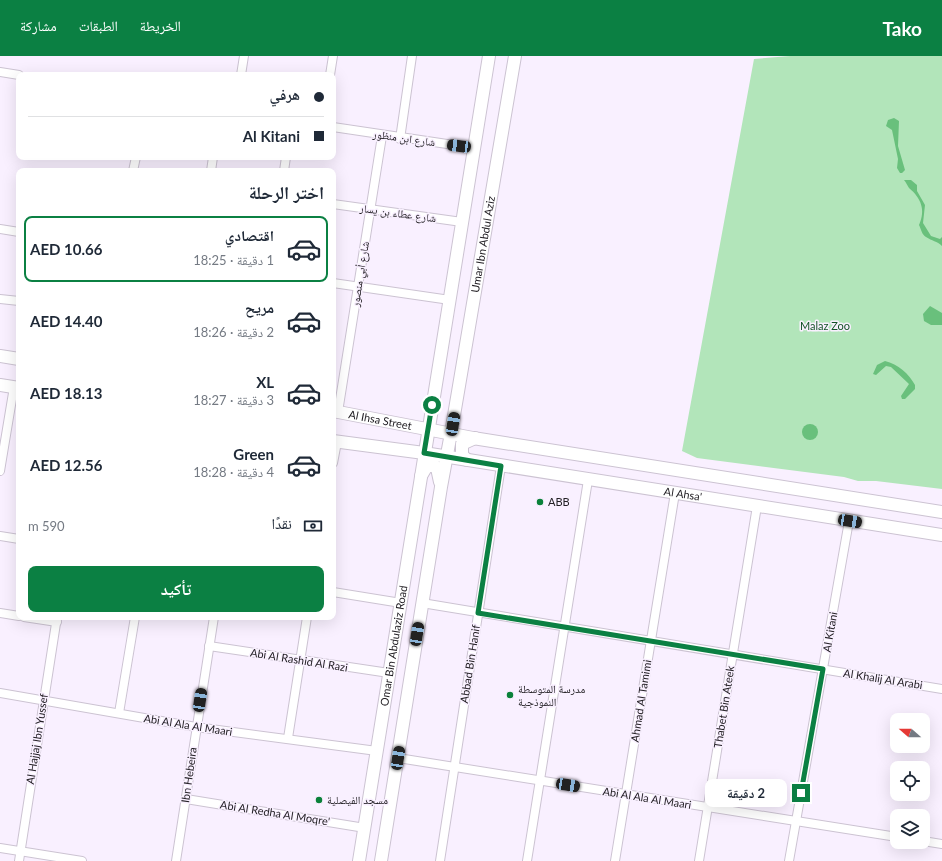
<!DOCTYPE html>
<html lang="ar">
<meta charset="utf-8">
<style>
:root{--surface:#fff;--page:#f2f2f3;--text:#1f2937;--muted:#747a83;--line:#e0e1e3;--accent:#0b8043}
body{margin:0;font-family:Lato,"Noto Naskh Arabic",sans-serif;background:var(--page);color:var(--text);direction:rtl;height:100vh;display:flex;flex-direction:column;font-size:15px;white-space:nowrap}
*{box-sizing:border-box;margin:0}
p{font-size:13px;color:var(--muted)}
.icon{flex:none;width:22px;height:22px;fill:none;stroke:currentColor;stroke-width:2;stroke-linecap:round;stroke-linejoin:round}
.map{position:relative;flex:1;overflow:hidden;direction:ltr}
.drawer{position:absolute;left:16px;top:112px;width:320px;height:452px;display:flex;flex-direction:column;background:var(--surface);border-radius:8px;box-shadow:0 4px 16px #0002;direction:rtl}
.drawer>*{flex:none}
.top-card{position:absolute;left:16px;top:16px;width:320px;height:88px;border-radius:8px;box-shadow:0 4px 16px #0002;direction:rtl;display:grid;align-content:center;height:88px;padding:0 12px;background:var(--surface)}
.needle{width:26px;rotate:290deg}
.fabs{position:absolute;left:890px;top:657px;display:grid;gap:8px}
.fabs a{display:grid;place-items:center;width:40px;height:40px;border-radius:8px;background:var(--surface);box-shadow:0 4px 16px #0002;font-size:20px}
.end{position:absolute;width:18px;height:18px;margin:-9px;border:5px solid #0b8043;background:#fff;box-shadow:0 0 0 2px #fff}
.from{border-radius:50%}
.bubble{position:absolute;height:28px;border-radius:8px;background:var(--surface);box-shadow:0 4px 16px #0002;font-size:13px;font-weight:700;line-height:28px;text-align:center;direction:rtl}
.car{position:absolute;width:12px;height:24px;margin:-12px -6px;border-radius:5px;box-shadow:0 0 3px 1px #0007;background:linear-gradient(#222 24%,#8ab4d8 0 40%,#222 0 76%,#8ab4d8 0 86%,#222 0)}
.top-card b{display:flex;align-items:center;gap:14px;height:38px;font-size:15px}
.top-card b+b{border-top:1px solid var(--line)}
.top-card i{width:10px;height:10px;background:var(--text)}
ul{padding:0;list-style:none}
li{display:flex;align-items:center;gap:12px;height:66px;margin:0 8px 6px;padding:0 4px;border:2px solid transparent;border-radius:8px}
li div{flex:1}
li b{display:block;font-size:15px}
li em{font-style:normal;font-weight:700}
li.active{border-color:var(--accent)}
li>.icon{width:36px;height:36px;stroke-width:1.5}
h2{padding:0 12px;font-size:18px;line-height:48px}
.pay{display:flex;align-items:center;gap:10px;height:44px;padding:0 12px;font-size:15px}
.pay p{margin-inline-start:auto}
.button{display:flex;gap:8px;margin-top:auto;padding:8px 12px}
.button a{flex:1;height:46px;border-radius:8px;background:var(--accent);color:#fff;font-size:16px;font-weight:700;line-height:46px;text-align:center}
header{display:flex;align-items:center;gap:24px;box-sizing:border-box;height:56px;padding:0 20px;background:var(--accent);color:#fff}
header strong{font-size:19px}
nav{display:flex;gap:22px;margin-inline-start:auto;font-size:14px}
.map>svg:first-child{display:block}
.green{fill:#b2e5ba}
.water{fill:#69c07c}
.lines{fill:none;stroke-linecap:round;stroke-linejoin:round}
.street-casing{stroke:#ccc3d2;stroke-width:10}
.secondary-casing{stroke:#ccc3d2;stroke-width:14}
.street{stroke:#fff;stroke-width:8}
.secondary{stroke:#fff;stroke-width:12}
.route{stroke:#0b8043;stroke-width:5}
.poi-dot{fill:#0a813a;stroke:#f9f0ff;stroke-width:1.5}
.labels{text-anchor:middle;stroke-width:3;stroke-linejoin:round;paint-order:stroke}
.street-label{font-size:11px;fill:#232025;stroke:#f9f0ff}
.park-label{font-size:11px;fill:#125226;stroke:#f9f0ff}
.poi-label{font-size:11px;fill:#232025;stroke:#f9f0ff;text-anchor:start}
</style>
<header>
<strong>Tako</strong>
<nav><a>الخريطة</a><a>الطبقات</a><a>مشاركة</a></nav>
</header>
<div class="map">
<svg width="942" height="805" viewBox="0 0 942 805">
<rect width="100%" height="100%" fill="#f9f0ff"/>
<!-- green -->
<polygon class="green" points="790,0 942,0 942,433 876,425 858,425 844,421 697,402 682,395 754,3"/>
<!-- water -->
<g class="water">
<polygon points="894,62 899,65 898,90 905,114 902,117 900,117 897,112 898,103 892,74 886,70 888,64"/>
<path d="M 904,124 L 911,124 L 917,129 L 917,135 L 925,149 L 923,167 L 931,180 L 940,183 L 942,181 L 942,190 C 937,185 932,185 926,181 C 922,179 921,173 919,169 C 926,154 921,142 909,132 C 907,129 906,126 904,124 Z"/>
<polygon points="930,250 942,257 942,269 931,269 924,265 923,258"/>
<path d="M 885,305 C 898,308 909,318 915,329 L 915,333 L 905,343 L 902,343 L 901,340 L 909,328 L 891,311 L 886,310 L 876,319 L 873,318 L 877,309 Z"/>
<circle cx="810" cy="376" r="8"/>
</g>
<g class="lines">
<defs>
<g id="street">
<polyline points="0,16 19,19"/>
<polyline points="241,19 244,0"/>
<polyline points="330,19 333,0"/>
<polyline points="333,71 474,92"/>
<polyline points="400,83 412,0"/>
<polyline points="133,115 136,101"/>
<polyline points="211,115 213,101"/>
<polyline points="284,115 286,101"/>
<polyline points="333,148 462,166"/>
<polyline points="0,173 19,176"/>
<polyline points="333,227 450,244"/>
<polyline points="0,243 19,245"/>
<polyline points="338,356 382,80"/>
<polyline points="333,407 337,386"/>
<polyline points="0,415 14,331"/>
<polyline points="0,480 19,483"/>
<polyline points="333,536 401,547"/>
<polyline points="422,547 942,633"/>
<polyline points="0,557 19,560"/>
<polyline points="24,561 57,566"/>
<polyline points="209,590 389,617"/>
<polyline points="0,637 196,671 377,695"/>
<polyline points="119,657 135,561"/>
<polyline points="288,682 307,561"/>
<polyline points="398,702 897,781"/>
<polyline points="186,743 365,772"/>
<polyline points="923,785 942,788"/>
<polyline points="0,792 82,805"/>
<polyline points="19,805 57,561"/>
<polyline points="176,805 214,561"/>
<polyline points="440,805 501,410"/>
<polyline points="527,805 588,424"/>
<polyline points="615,805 675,437"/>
<polyline points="699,805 757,450"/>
<polyline points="789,805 849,465"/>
</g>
<g id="secondary">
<polyline points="0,300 19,303"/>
<polyline points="0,329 19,332"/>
<path id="s1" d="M 333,355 L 473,382 L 942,456"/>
<path id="s2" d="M 333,385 L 424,397 L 942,479"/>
<polyline points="467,404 462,399 462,388 475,382"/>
<polyline points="421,420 427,410 435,410 437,412 440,426"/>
<path id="s3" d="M 359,805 L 489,0"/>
<path id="s4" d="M 381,805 L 441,431 L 451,377 L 515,0"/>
</g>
</defs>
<!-- street casing -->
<use href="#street" class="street-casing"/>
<!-- secondary casing -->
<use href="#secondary" class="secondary-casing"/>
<!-- street -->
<use href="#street" class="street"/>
<!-- secondary -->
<use href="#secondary" class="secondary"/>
</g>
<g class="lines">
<!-- route -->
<polyline class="route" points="432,349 424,397 501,410 478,557 823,613 801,737"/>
</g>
<!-- markers -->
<g class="poi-dot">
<circle cx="540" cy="446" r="4"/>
<circle cx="510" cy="639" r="4"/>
<circle cx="319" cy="744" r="4"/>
</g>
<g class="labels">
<!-- street labels -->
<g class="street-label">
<text transform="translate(404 82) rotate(8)" y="4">شارع ابن منظور</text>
<text transform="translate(398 157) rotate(8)" y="4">شارع عطاء بن يسار</text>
<text dy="4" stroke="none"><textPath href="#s4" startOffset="625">Umar Ibn Abdul Aziz</textPath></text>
<text transform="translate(360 218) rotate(-81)" y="4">شارع أبي منصور</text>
<text dy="4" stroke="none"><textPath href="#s1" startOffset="48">Al Ihsa Street</textPath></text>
<text dy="4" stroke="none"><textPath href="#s2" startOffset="354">Al Ahsa'</textPath></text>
<text transform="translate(830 576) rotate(-80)" y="4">Al Kitani</text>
<text dy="4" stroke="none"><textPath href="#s3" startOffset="218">Omar Bin Abdulaziz Road</textPath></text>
<text transform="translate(299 604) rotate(9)" y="4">Abi Al Rashid Al Razi</text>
<text transform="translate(470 608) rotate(-81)" y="4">Abbad Bin Hanif</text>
<text transform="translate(883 623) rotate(9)" y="4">Al Khalij Al Arabi</text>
<text transform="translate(641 645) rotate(-81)" y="4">Ahmad Al Tamimi</text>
<text transform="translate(724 651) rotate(-81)" y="4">Thabet Bin Ateek</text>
<text transform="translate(188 669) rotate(9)" y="4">Abi Al Ala Al Maari</text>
<text transform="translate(37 683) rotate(-81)" y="4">Al Hajjaj Ibn Yussef</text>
<text transform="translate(189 719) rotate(-82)" y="4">Ibn Hebeira</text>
<text transform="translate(647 742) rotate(9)" y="4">Abi Al Ala Al Maari</text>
<text transform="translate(275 757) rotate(9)" y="4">Abi Al Redha Al Moqre'</text>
</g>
<!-- park labels -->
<g class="park-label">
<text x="825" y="274">Malaz Zoo</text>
</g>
<!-- poi labels -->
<g class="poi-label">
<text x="548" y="450">ABB</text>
<text x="518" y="637">مدرسة المتوسطة<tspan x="518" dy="13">النموذجية</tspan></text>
<text x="327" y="748">مسجد الفيصلية</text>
</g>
</g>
</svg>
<div class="fabs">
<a><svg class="needle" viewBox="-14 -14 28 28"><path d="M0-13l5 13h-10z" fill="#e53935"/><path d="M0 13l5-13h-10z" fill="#747a83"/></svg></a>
<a><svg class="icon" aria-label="locate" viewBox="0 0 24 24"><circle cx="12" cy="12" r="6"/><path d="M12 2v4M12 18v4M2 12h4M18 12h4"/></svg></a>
<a><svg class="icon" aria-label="layers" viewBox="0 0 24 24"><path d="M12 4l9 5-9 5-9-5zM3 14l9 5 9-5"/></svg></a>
</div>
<i class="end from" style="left:432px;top:349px"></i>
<i class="end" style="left:801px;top:737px"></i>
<div class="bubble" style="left:705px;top:723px;width:82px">2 دقيقة</div>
<i class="car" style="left:459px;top:90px;rotate:277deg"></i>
<i class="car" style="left:453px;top:368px;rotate:9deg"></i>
<i class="car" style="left:850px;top:465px;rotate:99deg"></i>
<i class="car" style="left:417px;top:578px;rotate:9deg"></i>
<i class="car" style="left:200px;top:644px;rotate:9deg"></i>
<i class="car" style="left:398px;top:702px;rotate:9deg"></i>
<i class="car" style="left:568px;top:729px;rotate:99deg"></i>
<div class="top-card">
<b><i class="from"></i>هرفي</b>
<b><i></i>Al Kitani</b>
</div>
<section class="drawer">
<h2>اختر الرحلة</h2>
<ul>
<li class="active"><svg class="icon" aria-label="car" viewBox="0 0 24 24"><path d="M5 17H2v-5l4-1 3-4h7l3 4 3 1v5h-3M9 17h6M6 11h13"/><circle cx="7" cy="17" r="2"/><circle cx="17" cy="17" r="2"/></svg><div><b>اقتصادي</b><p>1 دقيقة · 18:25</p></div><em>AED 10.66</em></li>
<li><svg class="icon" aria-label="car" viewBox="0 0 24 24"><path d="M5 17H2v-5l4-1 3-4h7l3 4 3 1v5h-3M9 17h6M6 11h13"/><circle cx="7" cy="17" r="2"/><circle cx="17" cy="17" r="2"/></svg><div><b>مريح</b><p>2 دقيقة · 18:26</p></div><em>AED 14.40</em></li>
<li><svg class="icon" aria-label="car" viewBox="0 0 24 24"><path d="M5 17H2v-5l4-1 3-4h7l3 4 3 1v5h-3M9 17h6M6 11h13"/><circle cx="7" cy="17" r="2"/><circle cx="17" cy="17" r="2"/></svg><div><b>XL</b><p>3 دقيقة · 18:27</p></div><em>AED 18.13</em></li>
<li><svg class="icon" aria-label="car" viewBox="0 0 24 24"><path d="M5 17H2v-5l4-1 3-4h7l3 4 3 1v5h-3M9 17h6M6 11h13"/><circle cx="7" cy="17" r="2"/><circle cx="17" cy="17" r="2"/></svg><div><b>Green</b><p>4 دقيقة · 18:28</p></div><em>AED 12.56</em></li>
</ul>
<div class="pay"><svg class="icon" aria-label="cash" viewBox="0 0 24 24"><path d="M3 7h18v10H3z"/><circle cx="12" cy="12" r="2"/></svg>نقدًا<p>590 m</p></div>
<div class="button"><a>تأكيد</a></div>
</section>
</div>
